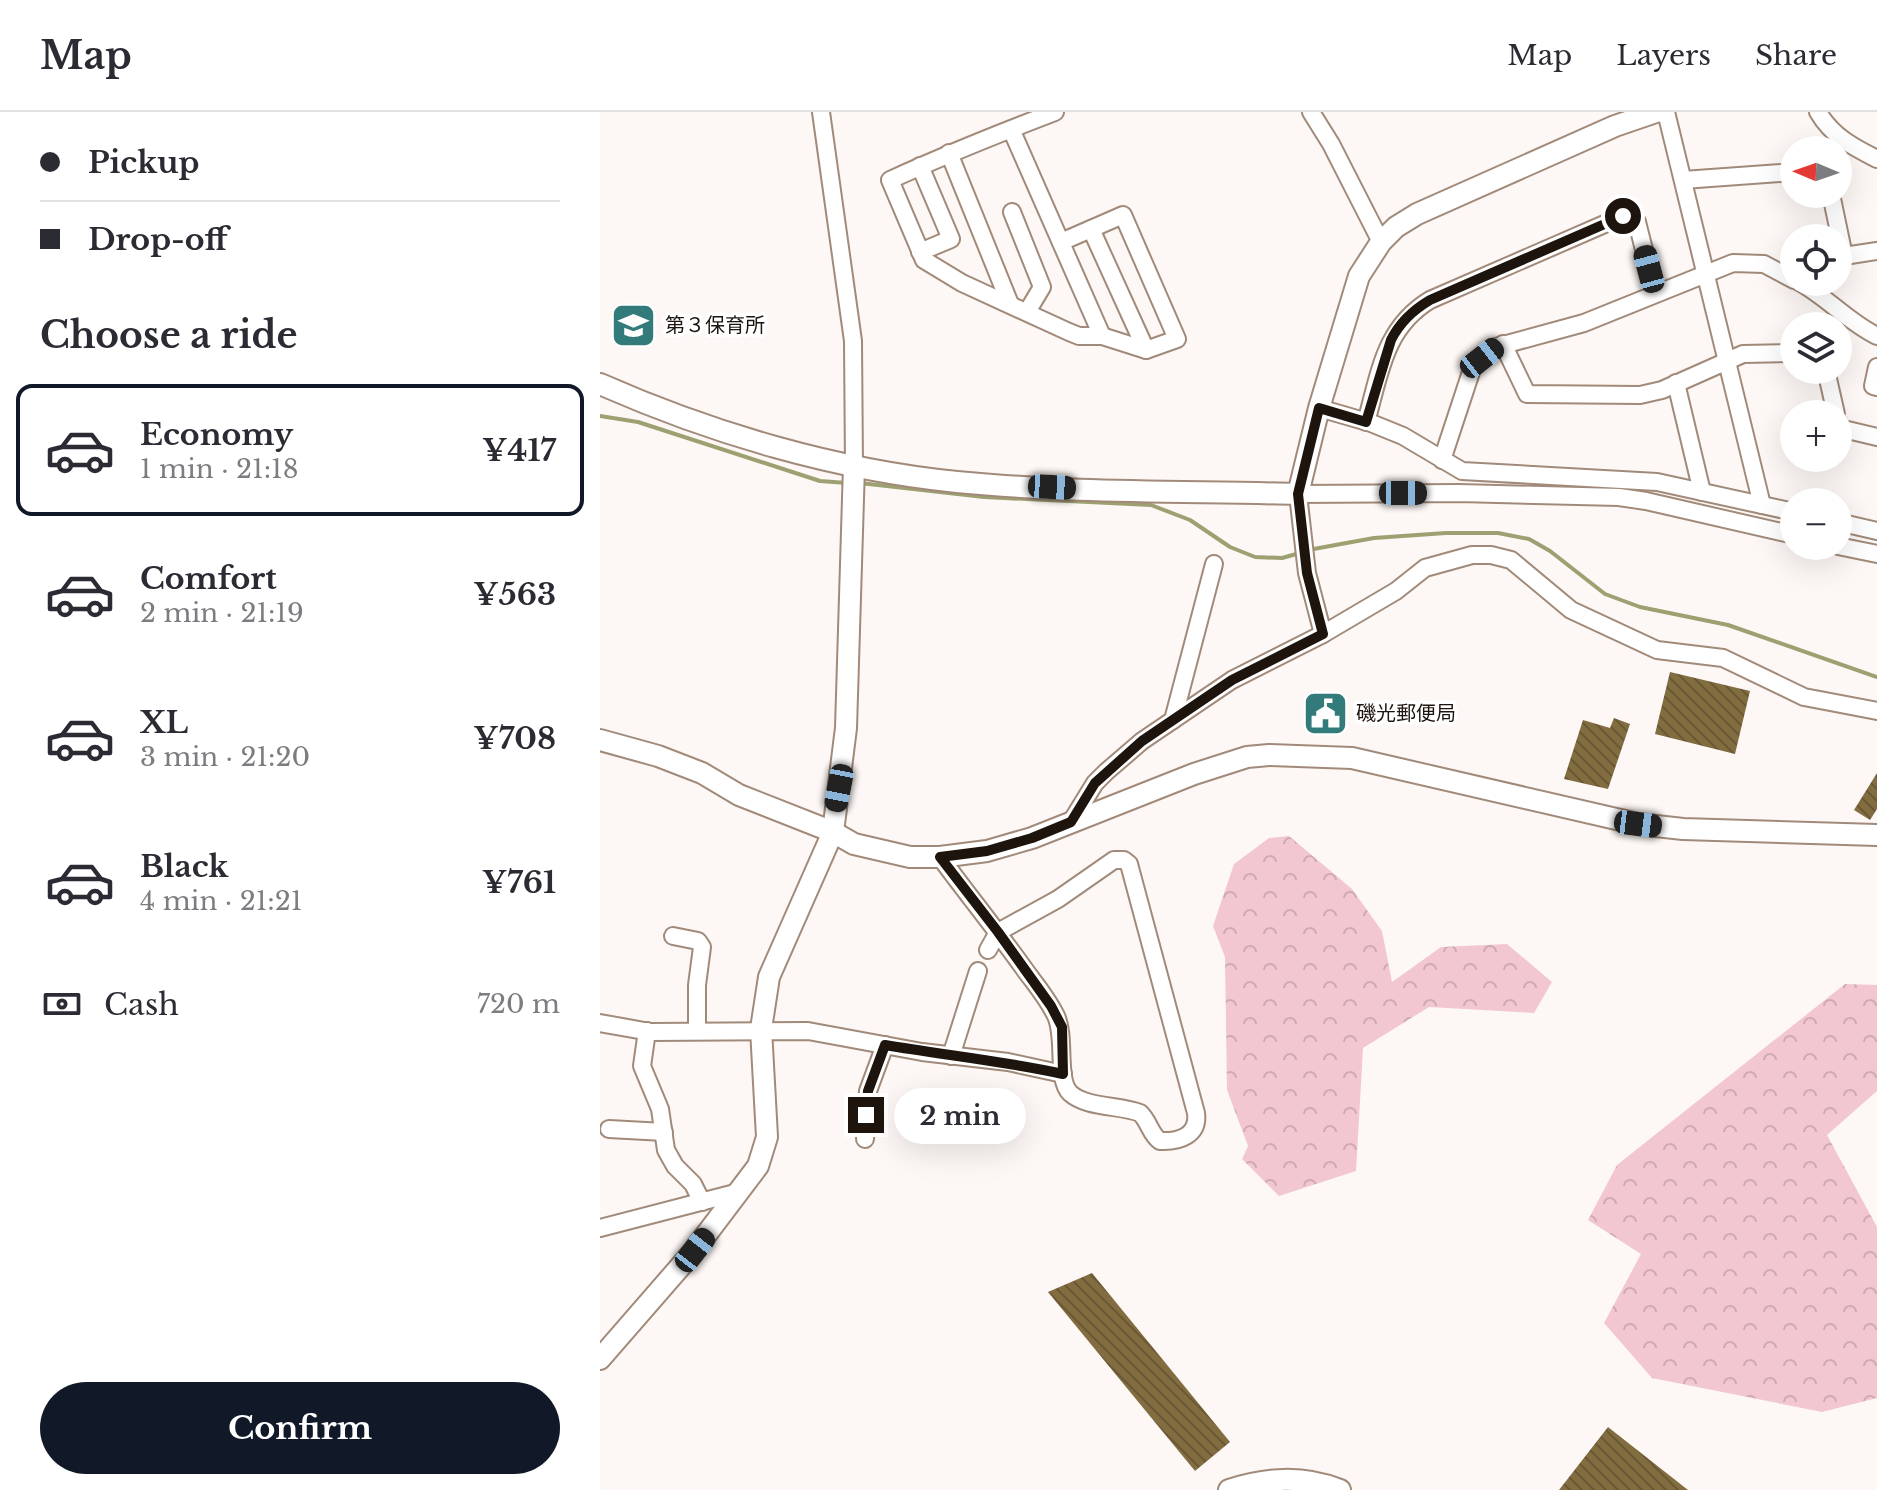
<!DOCTYPE html>
<meta charset="utf-8">
<style>
:root{--surface:#fff;--page:#f7f7f7;--text:#2b2b33;--muted:#7c7c81;--line:#e1e1e2;--accent:#111827}
body{margin:0;font-family:"Libre Baskerville","Noto Sans JP",serif;background:var(--page);color:var(--text);height:100vh;display:flex;flex-direction:column;font-size:30px;white-space:nowrap}
*{box-sizing:border-box;margin:0}
p{font-size:26px;color:var(--muted)}
.icon{flex:none;width:44px;height:44px;fill:none;stroke:currentColor;stroke-width:2;stroke-linecap:round;stroke-linejoin:round}
.map{position:relative;flex:1;overflow:hidden}
.sheet{display:flex;flex-direction:column;background:var(--surface);width:600px}
.sheet>*{flex:none}
.hud{display:grid;align-content:center;height:176px;padding:0 40px;background:var(--surface)}
.needle{width:52px;rotate:272deg}
.tools{position:absolute;left:1180px;top:24px;display:grid;gap:16px}
.tools a{display:grid;place-items:center;width:72px;height:72px;border-radius:50%;background:var(--surface);box-shadow:0 8px 32px #0002;font-size:40px}
.end{position:absolute;width:36px;height:36px;margin:-18px;border:10px solid #1c140d;background:#fff;box-shadow:0 0 0 4px #fff}
.from{border-radius:50%}
.bubble{position:absolute;height:56px;border-radius:28px;background:var(--surface);box-shadow:0 8px 32px #0002;font-size:26px;font-weight:700;line-height:56px;text-align:center}
.car{position:absolute;width:24px;height:48px;margin:-24px -12px;border-radius:10px;box-shadow:0 0 6px 2px #0007;background:linear-gradient(#222 24%,#8ab4d8 0 40%,#222 0 76%,#8ab4d8 0 86%,#222 0)}
.hud b{display:flex;align-items:center;gap:28px;height:76px;font-size:30px}
.hud b+b{border-top:2px solid var(--line)}
.hud i{width:20px;height:20px;background:var(--text)}
ul{padding:0;list-style:none}
li{display:flex;align-items:center;gap:24px;height:132px;margin:0 16px 12px;padding:0 24px;border:4px solid transparent;border-radius:16px}
li div{flex:1}
li b{display:block;font-size:30px}
li em{font-style:normal;font-weight:700}
li.selected{border-color:var(--accent)}
li>.icon{width:72px;height:72px;stroke-width:1.5}
h2{padding:0 40px;font-size:36px;line-height:96px}
.pay{display:flex;align-items:center;gap:20px;height:88px;padding:0 40px;font-size:30px}
.pay p{margin-inline-start:auto}
.primary-button{display:flex;gap:16px;margin-top:auto;padding:16px 40px}
.primary-button a{flex:1;height:92px;border-radius:48px;background:var(--accent);color:#fff;font-size:32px;font-weight:700;line-height:92px;text-align:center}
header{display:flex;align-items:center;gap:48px;box-sizing:border-box;height:112px;padding:0 40px;background:var(--surface);border-bottom:2px solid var(--line)}
header strong{font-size:38px}
nav{display:flex;gap:44px;margin-inline-start:auto;font-size:28px}
main{display:flex;flex:1;min-height:0}
.map>svg:first-child{display:block}
.forest{fill:url(#forest-crowns)}
.lines{fill:none;stroke-linecap:round;stroke-linejoin:round}
.stream{stroke:#9da171;stroke-width:4}
.building{fill:url(#building-back-hatch)}
.minor-casing{stroke:#a18a79;stroke-width:20}
.tertiary-casing{stroke:#a18a79;stroke-width:24}
.minor{stroke:#fff;stroke-width:16}
.tertiary{stroke:#fff;stroke-width:20}
.route{stroke:#1c140d;stroke-width:10}
.labels{text-anchor:middle;stroke-width:7;stroke-linejoin:round;paint-order:stroke}
.poi-label{font-size:20px;fill:#1c140d;stroke:#fff;text-anchor:start}
</style>
<header>
<strong>Map</strong>
<nav><a>Map</a><a>Layers</a><a>Share</a></nav>
</header>
<main>
<section class="sheet">
<div class="hud">
<b><i class="from"></i>Pickup</b>
<b><i></i>Drop-off</b>
</div>
<h2>Choose a ride</h2>
<ul>
<li class="selected"><svg class="icon" aria-label="car" viewBox="0 0 24 24"><path d="M5 17H2v-5l4-1 3-4h7l3 4 3 1v5h-3M9 17h6M6 11h13"/><circle cx="7" cy="17" r="2"/><circle cx="17" cy="17" r="2"/></svg><div><b>Economy</b><p>1 min · 21:18</p></div><em>¥417</em></li>
<li><svg class="icon" aria-label="car" viewBox="0 0 24 24"><path d="M5 17H2v-5l4-1 3-4h7l3 4 3 1v5h-3M9 17h6M6 11h13"/><circle cx="7" cy="17" r="2"/><circle cx="17" cy="17" r="2"/></svg><div><b>Comfort</b><p>2 min · 21:19</p></div><em>¥563</em></li>
<li><svg class="icon" aria-label="car" viewBox="0 0 24 24"><path d="M5 17H2v-5l4-1 3-4h7l3 4 3 1v5h-3M9 17h6M6 11h13"/><circle cx="7" cy="17" r="2"/><circle cx="17" cy="17" r="2"/></svg><div><b>XL</b><p>3 min · 21:20</p></div><em>¥708</em></li>
<li><svg class="icon" aria-label="car" viewBox="0 0 24 24"><path d="M5 17H2v-5l4-1 3-4h7l3 4 3 1v5h-3M9 17h6M6 11h13"/><circle cx="7" cy="17" r="2"/><circle cx="17" cy="17" r="2"/></svg><div><b>Black</b><p>4 min · 21:21</p></div><em>¥761</em></li>
</ul>
<div class="pay"><svg class="icon" aria-label="cash" viewBox="0 0 24 24"><path d="M3 7h18v10H3z"/><circle cx="12" cy="12" r="2"/></svg>Cash<p>720 m</p></div>
<div class="primary-button"><a>Confirm</a></div>
</section>
<div class="map">
<svg width="1277" height="1378" viewBox="0 0 1277 1378">
<defs>
<pattern id="forest-crowns" width="20" height="18" patternUnits="userSpaceOnUse" patternTransform="scale(2)"><rect width="20" height="18" fill="#f2c7d0"/><path d="M2 6a3 3 0 1 1 6 0M12 15a3 3 0 1 1 6 0" fill="none" stroke="#cfaab1"/></pattern>
<pattern id="building-back-hatch" width="6" height="6" patternUnits="userSpaceOnUse" patternTransform="scale(2)"><rect width="6" height="6" fill="#826d41"/><path d="M-1 5l2 2M0 0l6 6M5-1l2 2" fill="none" stroke="#6a5835"/></pattern>
</defs>
<rect width="100%" height="100%" fill="#fdf8f5"/>
<!-- forest -->
<g class="forest">
<polygon points="689,724 752,777 782,819 792,870 841,835 907,832 952,870 934,901 829,895 763,936 756,1059 679,1084 642,1047 648,1034 627,978 625,845 613,814 634,752 669,726"/>
<polygon points="1245,872 1277,873 1277,979 1227,1023 1277,1115 1277,1286 1222,1300 1052,1266 1004,1211 1041,1142 988,1108 1017,1053"/>
</g>
<g class="lines">
<!-- stream -->
<g class="stream">
<polyline points="0,304 38,310 220,369 247,371"/>
<polyline points="260,371 384,385 551,393 590,408 630,435 655,445 682,446 700,441"/>
<polyline points="708,438 774,426 846,421 898,421 929,427 950,439 1005,482 1040,495 1128,513 1277,565"/>
</g>
</g>
<!-- building -->
<g class="building">
<polygon points="1070,560 1150,579 1135,642 1055,622"/>
<polygon points="1014,606 1030,612 1008,677 964,667 983,608 1010,616"/>
<polygon points="1277,661 1277,697 1270,708 1254,698"/>
<polygon points="492,1161 630,1330 595,1359 448,1180"/>
<polygon points="1008,1315 1088,1378 959,1378"/>
</g>
<g class="lines">
<defs>
<g id="minor">
<polyline points="221,0 253,229 254,354"/>
<polyline points="711,0 731,32 781,130"/>
<polyline points="1066,0 1162,393"/>
<path d="M 1218,0 C 1232,24 1253,35 1277,47"/>
<path d="M 411,17 L 502,224 L 479,224 L 469,220 L 362,171 L 324,148 L 290,68 C 345,43 400,21 455,0"/>
<polyline points="349,41 410,192"/>
<polyline points="320,54 351,127 320,140"/>
<polyline points="1083,68 1194,60"/>
<polyline points="1231,82 1244,144"/>
<polyline points="412,100 442,175 427,200"/>
<polyline points="491,117 546,238"/>
<polyline points="461,130 523,103 577,227 546,238 502,224"/>
<polyline points="1238,151 1244,144 1277,139"/>
<path d="M 1199,170 C 1227,185 1248,210 1277,224"/>
<polyline points="903,232 927,282 1040,283 1062,278 1143,242 1194,241"/>
<polyline points="1277,255 1273,274 1277,275"/>
<polyline points="1226,258 1236,302"/>
<polyline points="1076,271 1102,380"/>
<polyline points="719,296 771,311 803,324 862,359 1057,370 1194,400"/>
<path d="M 766,310 C 780,261 784,216 830,188 L 1023,104 L 1037,110 L 1055,181"/>
<polyline points="1238,310 1239,316 1277,325"/>
<polyline points="842,348 872,257 896,235 984,211 1133,151 1164,152 1194,168"/>
<polyline points="1238,410 1277,419"/>
<polyline points="1238,434 1277,442"/>
<polyline points="723,522 707,461 698,382 859,381 1019,385 1046,389 1194,423"/>
<polyline points="573,608 614,452"/>
<polyline points="471,710 495,671 506,660 542,629 632,568 723,522 796,479 825,456 872,443 891,443 911,448 971,498 1057,538 1123,546 1204,585 1277,599"/>
<path d="M 340,745 C 368,783 398,820 425,858 C 436,873 448,887 456,904 C 466,925 456,967 470,981 C 486,996 520,993 540,1001 C 549,1009 550,1022 560,1029 C 580,1030 599,1023 596,1001 L 529,752 L 524,748 L 514,748 L 458,787 L 398,820 L 388,838"/>
<polyline points="73,824 98,829 102,835 97,873 97,919"/>
<polyline points="0,911 50,920 208,919 322,940 408,950 463,962"/>
<polyline points="47,919 42,954 60,997 66,1038 75,1054 93,1072 102,1090"/>
<polyline points="351,944 378,859"/>
<polyline points="9,1017 64,1020"/>
<polyline points="265,1027 268,979 285,933"/>
<polyline points="0,1116 139,1080"/>
</g>
<g id="tertiary">
<path d="M 0,272 C 111,321 236,358 357,370 C 470,381 585,379 698,382 L 719,296 L 759,164 L 781,130 L 796,115 L 817,102 L 1015,14 L 1056,0"/>
<polyline points="0,628 58,644 102,661 139,683 233,720 254,732 310,745 340,745 387,739 432,726 594,662 647,645 669,643 752,646 1038,712 1083,717 1277,723"/>
<polyline points="0,1247 93,1140 158,1054 167,1025 161,917 169,865 233,720 246,616 254,354"/>
<path d="M 629,1378 C 667,1366 702,1363 740,1378"/>
</g>
</defs>
<!-- minor casing -->
<use href="#minor" class="minor-casing"/>
<!-- tertiary casing -->
<use href="#tertiary" class="tertiary-casing"/>
<!-- minor -->
<use href="#minor" class="minor"/>
<!-- tertiary -->
<use href="#tertiary" class="tertiary"/>
</g>
<g class="lines">
<!-- route -->
<path class="route" d="M 266,1003 L 268,979 L 285,933 C 344,943 404,949 463,962 L 462,915 L 451,894 L 398,820 L 340,745 L 387,739 L 432,726 L 471,710 L 495,671 L 542,629 L 632,568 L 723,522 L 707,461 L 698,382 L 719,296 L 766,310 L 791,228 C 800,210 813,198 830,188 L 1023,104"/>
</g>
<!-- icons -->
<defs>
<symbol id="school-square" viewBox="-11 -11 22 22"><rect x="-9" y="-9" width="18" height="18" rx="4" fill="#327b7a" stroke="#fff"/><path d="M0-5L7-2L0 1L-7-2ZM-4 1L0 2.5L4 1V4Q0 6-4 4Z" fill="#fff"/></symbol>
<symbol id="civic-square" viewBox="-11 -11 22 22"><rect x="-9" y="-9" width="18" height="18" rx="4" fill="#327b7a" stroke="#fff"/><path d="M-.6-6.5H3V-4.5H.6V-3L4-1V1h2V6H-6V1h2V-1L-.6-3ZM-1.2 2.5V6h2.4V2.5Z" fill="#fff"/></symbol>
</defs>
<g fill-rule="evenodd">
<use href="#school-square" x="8" y="188" width="51" height="51"/>
<use href="#civic-square" x="700" y="576" width="51" height="51"/>
</g>
<g class="labels">
<!-- poi labels -->
<g class="poi-label">
<text x="65" y="220">第３保育所</text>
<text x="756" y="608">磯光郵便局</text>
</g>
</g>
</svg>
<div class="tools">
<a><svg class="needle" viewBox="-14 -14 28 28"><path d="M0-13l5 13h-10z" fill="#e53935"/><path d="M0 13l5-13h-10z" fill="#7c7c81"/></svg></a>
<a><svg class="icon" aria-label="locate" viewBox="0 0 24 24"><circle cx="12" cy="12" r="6"/><path d="M12 2v4M12 18v4M2 12h4M18 12h4"/></svg></a>
<a><svg class="icon" aria-label="layers" viewBox="0 0 24 24"><path d="M12 4l9 5-9 5-9-5zM3 14l9 5 9-5"/></svg></a>
<a>+</a>
<a>−</a>
</div>
<i class="end from" style="left:1023px;top:104px"></i>
<i class="end" style="left:266px;top:1003px"></i>
<div class="bubble" style="left:294px;top:976px;width:132px">2 min</div>
<i class="car" style="left:1049px;top:157px;rotate:345deg"></i>
<i class="car" style="left:882px;top:246px;rotate:52deg"></i>
<i class="car" style="left:452px;top:375px;rotate:93deg"></i>
<i class="car" style="left:803px;top:381px;rotate:90deg"></i>
<i class="car" style="left:239px;top:676px;rotate:191deg"></i>
<i class="car" style="left:1038px;top:712px;rotate:97deg"></i>
<i class="car" style="left:95px;top:1138px;rotate:38deg"></i>
</div>
</main>
